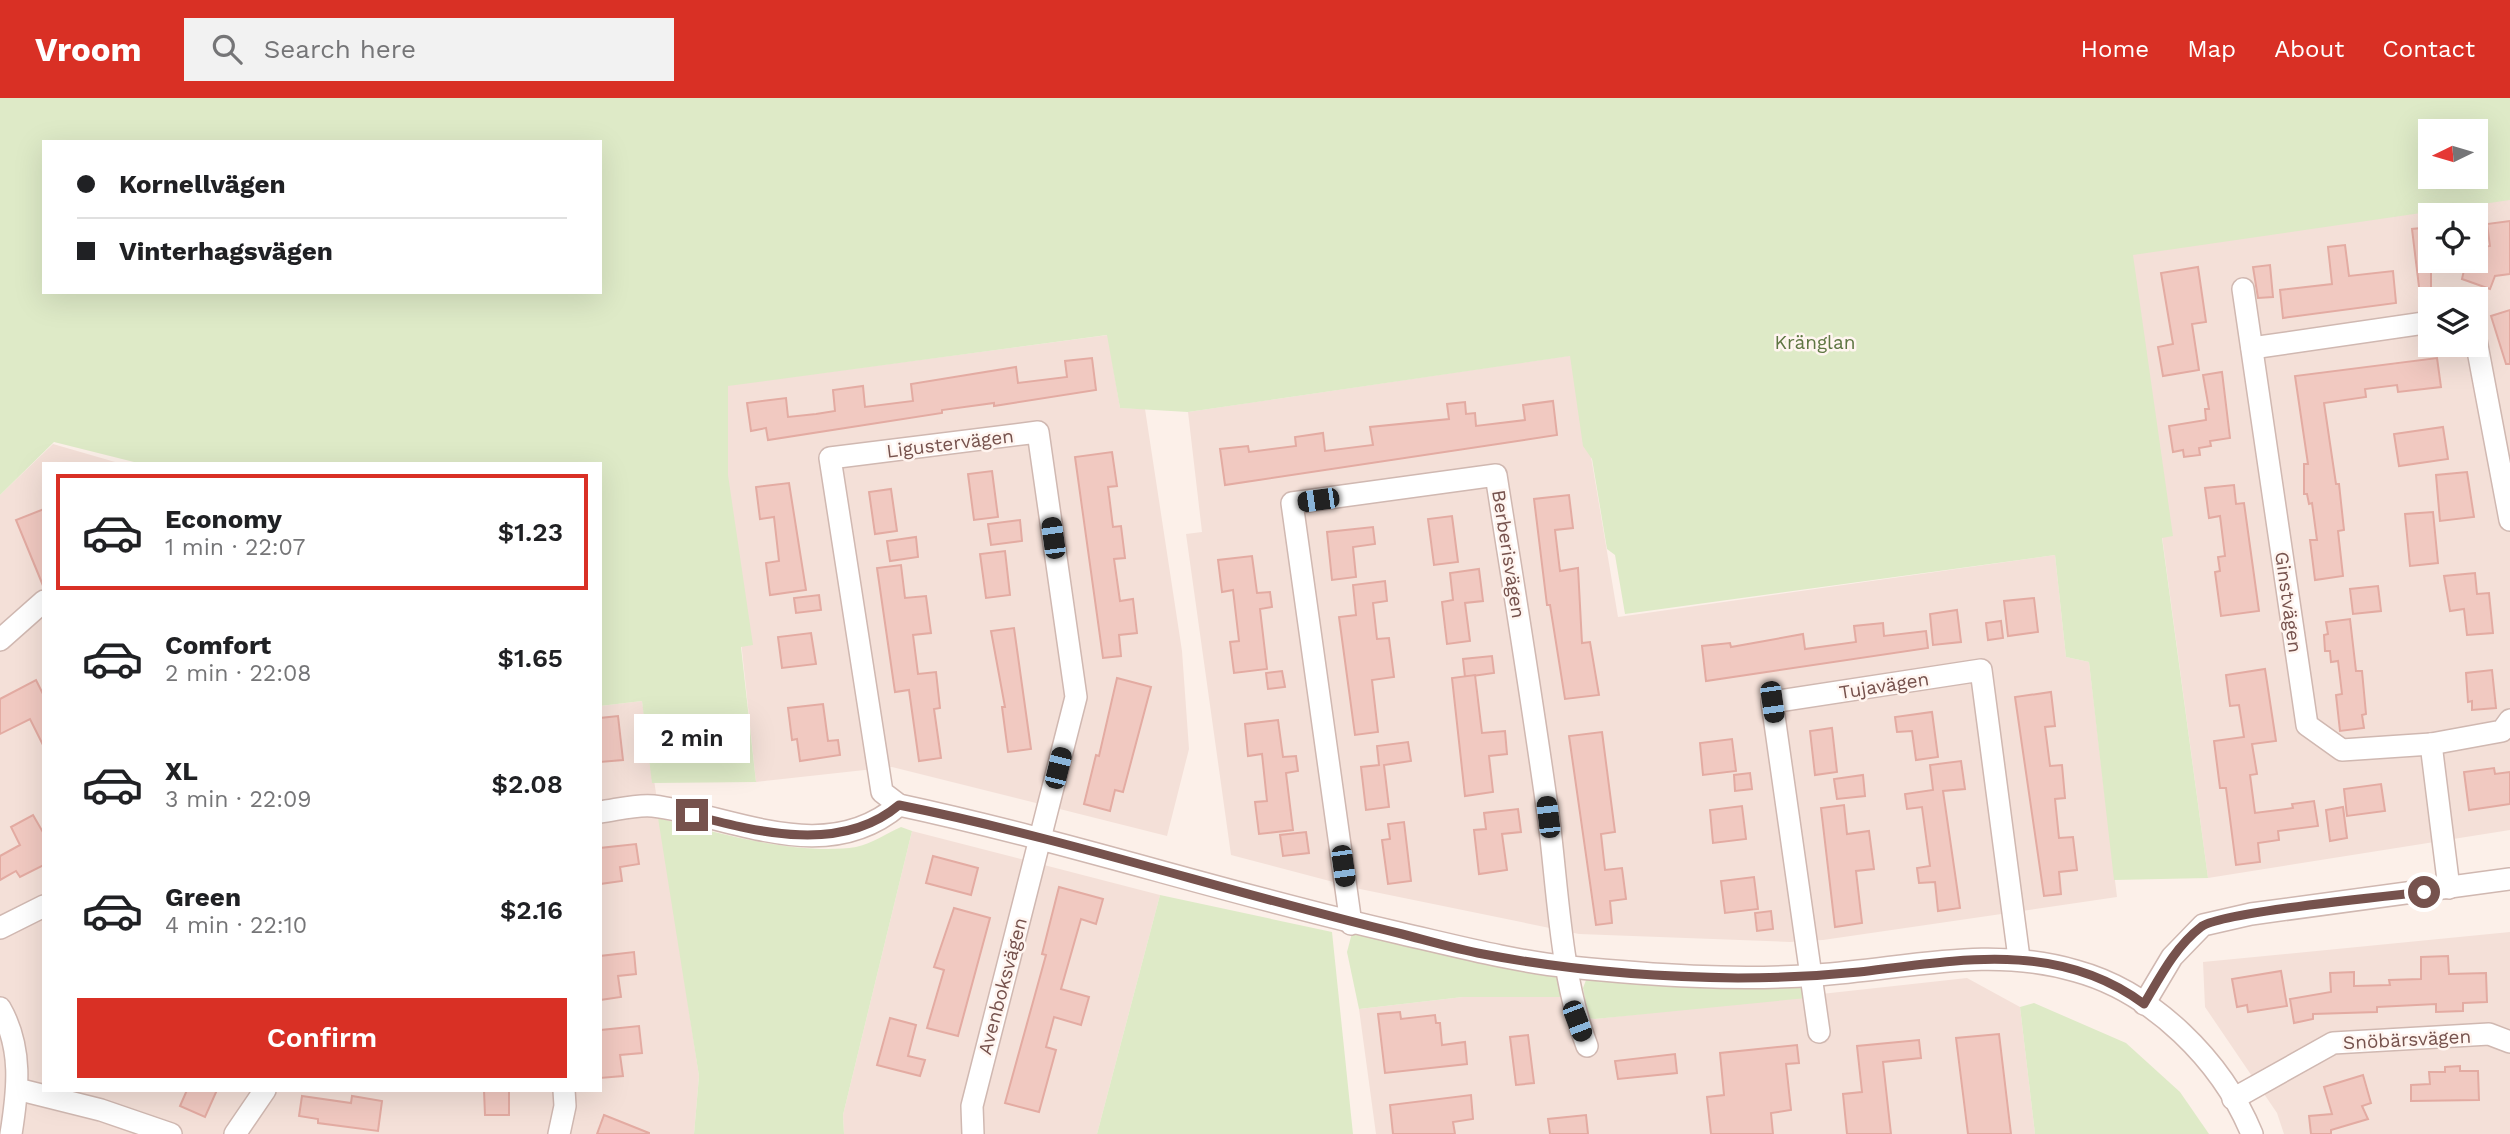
<!DOCTYPE html>
<meta charset="utf-8">
<style>
:root{--surface:#fff;--page:#f2f2f2;--text:#202124;--muted:#757577;--line:#e0e0e0;--accent:#d93025}
body{margin:0;font-family:"Work Sans",sans-serif;background:var(--page);color:var(--text);height:100vh;display:flex;flex-direction:column;font-size:26px;white-space:nowrap}
*{box-sizing:border-box;margin:0}
p{font-size:23px;color:var(--muted)}
.icon{flex:none;width:38px;height:38px;fill:none;stroke:currentColor;stroke-width:2;stroke-linecap:round;stroke-linejoin:round}
.map{position:relative;flex:1;overflow:hidden}
.details{position:absolute;left:42px;top:364px;width:560px;height:630px;display:flex;flex-direction:column;background:var(--surface);border-radius:0px;box-shadow:0 7px 28px #0002}
.details>*{flex:none}
.banner{position:absolute;left:42px;top:42px;width:560px;height:154px;border-radius:0px;box-shadow:0 7px 28px #0002;display:grid;align-content:center;height:154px;padding:0 35px;background:var(--surface)}
.needle{width:46px;rotate:265deg}
.tools{position:absolute;left:2418px;top:21px;display:grid;gap:14px}
.tools a{display:grid;place-items:center;width:70px;height:70px;border-radius:0px;background:var(--surface);box-shadow:0 7px 28px #0002;font-size:35px}
.end{position:absolute;width:32px;height:32px;margin:-16px;border:9px solid #76524d;background:#fff;box-shadow:0 0 0 4px #fff}
.from{border-radius:50%}
.bubble{position:absolute;height:49px;border-radius:0px;background:var(--surface);box-shadow:0 7px 28px #0002;font-size:23px;font-weight:600;line-height:49px;text-align:center}
.car{position:absolute;width:21px;height:42px;margin:-21px -10px;border-radius:9px;box-shadow:0 0 5px 2px #0007;background:linear-gradient(#222 24%,#8ab4d8 0 40%,#222 0 76%,#8ab4d8 0 86%,#222 0)}
.banner b{display:flex;align-items:center;gap:24px;height:66px;font-size:26px}
.banner b+b{border-top:2px solid var(--line)}
.banner i{width:18px;height:18px;background:var(--text)}
ul{padding:12px 0 0;list-style:none}
li{display:flex;align-items:center;gap:21px;height:116px;margin:0 14px 10px;padding:0 21px;border:4px solid transparent;border-radius:0px}
li div{flex:1}
li b{display:block;font-size:26px}
li em{font-style:normal;font-weight:600}
li.on{border-color:var(--accent)}
li>.icon{width:63px;height:63px;stroke-width:1.5}
.button{display:flex;gap:14px;margin-top:auto;padding:14px 35px}
.button a{flex:1;height:80px;border-radius:0px;background:var(--accent);color:#fff;font-size:28px;font-weight:600;line-height:80px;text-align:center}
header{display:flex;align-items:center;gap:42px;box-sizing:border-box;height:98px;padding:0 35px;background:var(--accent);color:#fff}
header strong{font-size:33px}
nav{display:flex;gap:38px;margin-inline-start:auto;font-size:24px}
.search{width:490px;height:63px;background:var(--page);display:flex;align-items:center;gap:18px;box-sizing:border-box;padding:0 24px;border-radius:0px;color:var(--muted);font-size:26px}
.map>svg:first-child{display:block}
.residential{fill:#f4e0d8;fill-rule:evenodd}
.green{fill:#deeac7;fill-rule:evenodd}
.building{fill:#f1c9c1;stroke:#e3aba2;stroke-width:2}
.lines{fill:none;stroke-linecap:round;stroke-linejoin:round}
.minor-casing{stroke:#d0b8b1;stroke-width:24}
.minor{stroke:#fff;stroke-width:21}
.route{stroke:#76524d;stroke-width:9}
.labels{text-anchor:middle;stroke-width:5;stroke-linejoin:round;paint-order:stroke}
.park-label{font-size:19px;fill:#5e7642;stroke:#fff5f0}
.street-label{font-size:19px;fill:#76524d;stroke:#fff5f0}
</style>
<header>
<strong>Vroom</strong>
<div class="search"><svg class="icon" aria-label="search" viewBox="0 0 24 24"><circle cx="10" cy="10" r="6"/><path d="M15 15l6 6"/></svg>Search here</div>
<nav><a>Home</a><a>Map</a><a>About</a><a>Contact</a></nav>
</header>
<div class="map">
<svg width="2510" height="1036" viewBox="0 0 2510 1036">
<rect width="100%" height="100%" fill="#fcf0e9"/>
<!-- residential -->
<g class="residential">
<path d="M 2510,96 L 2510,732 L 2208,780 L 2124,156 ZM 2431,117 L 2476,117 L 2476,163 L 2431,163 ZM 2431,201 L 2476,201 L 2476,247 L 2431,247 Z"/>
<polygon points="1108,237 1120,310 1145,311 1182,553 1189,651 1167,738 892,669 756,684 714,289"/>
<polygon points="1574,257 1618,519 2055,457 2066,559 2089,564 2117,799 1823,842 1790,844 1579,836 1360,791 1231,757 1186,436 1202,434 1188,314"/>
<polygon points="53,346 122,366 44,366 44,992 600,992 600,608 642,603 699,978 694,1036 0,1036 0,397"/>
<polygon points="912,733 1160,797 1097,1036 844,1036 843,1017"/>
<polygon points="2510,834 2510,1036 2284,1036 2277,1015 2205,909 2203,864"/>
<polygon points="1967,880 2020,909 2035,1036 1376,1036 1359,911 1463,899 1560,899 1564,917 1595,921"/>
</g>
<!-- green -->
<g class="green">
<path d="M 0,0 L 2510,0 L 2510,102 L 2133,157 L 2173,438 L 2162,440 L 2208,780 L 2114,782 L 2089,564 L 2066,559 L 2055,457 L 1625,516 L 1615,457 L 1607,451 L 1592,361 L 1583,348 L 1570,258 L 1188,314 L 1120,310 L 1107,237 L 728,288 L 728,377 L 753,547 L 741,549 L 756,684 L 652,685 L 642,603 L 600,608 L 600,366 L 142,366 L 54,344 L 0,397 ZM 2476,33 L 2476,79 L 2431,79 L 2431,33 ZM 44,44 L 600,44 L 600,194 L 44,194 Z"/>
<path d="M 658,720 C 714,734 798,758 856,749 C 871,746 887,735 901,729 L 912,733 L 843,1017 L 844,1036 L 694,1036 L 699,978 Z"/>
<polygon points="1160,797 1332,834 1353,1036 1097,1036"/>
<polygon points="1352,835 1562,880 1560,899 1463,899 1359,911 1347,854"/>
<polygon points="1586,882 1718,891 1806,889 1807,900 1595,921 1588,920 1583,890"/>
<polygon points="2034,905 2126,945 2180,994 2209,1036 2035,1036 2020,909"/>
</g>
<!-- building -->
<g class="building">
<polygon points="2510,123 2510,176 2495,178 2490,191 2462,181 2466,163 2476,163 2476,150 2490,148 2487,126"/>
<polygon points="2431,129 2431,196 2420,197 2412,131"/>
<polygon points="2345,147 2349,178 2393,173 2396,205 2283,220 2280,192 2332,186 2328,149"/>
<polygon points="2270,167 2273,199 2258,200 2253,169"/>
<polygon points="2198,169 2206,224 2192,226 2199,272 2163,278 2158,249 2173,246 2161,175"/>
<polygon points="2510,212 2510,266 2506,266 2491,218"/>
<polygon points="1092,260 1096,292 994,308 994,305 942,312 942,315 768,342 766,330 751,333 747,305 786,300 788,319 816,316 835,313 833,292 863,288 865,309 913,303 911,286 1016,269 1018,285 1067,279 1065,263"/>
<polygon points="2437,260 2441,289 2398,294 2397,287 2365,291 2366,299 2324,305 2336,386 2339,386 2344,432 2338,433 2343,478 2315,482 2310,442 2317,442 2312,405 2309,406 2307,396 2304,396 2304,366 2308,366 2295,278"/>
<polygon points="2222,274 2230,340 2210,343 2211,348 2199,350 2200,357 2184,359 2183,352 2173,354 2169,328 2206,322 2205,311 2209,311 2203,277"/>
<polygon points="1553,303 1557,337 1225,387 1220,351 1248,348 1249,354 1296,348 1295,339 1323,335 1325,353 1373,347 1370,329 1449,321 1447,306 1465,304 1466,316 1475,315 1476,328 1525,322 1523,307"/>
<polygon points="2443,329 2448,361 2399,368 2394,336"/>
<polygon points="1112,354 1117,388 1108,389 1113,429 1121,428 1125,460 1114,461 1120,503 1133,501 1137,535 1119,537 1121,558 1103,560 1075,359"/>
<polygon points="992,373 998,419 974,422 968,376"/>
<polygon points="2467,374 2474,419 2440,423 2436,377"/>
<polygon points="789,385 806,492 770,497 766,465 779,463 774,419 760,421 756,389"/>
<polygon points="2234,387 2236,406 2244,405 2259,513 2221,518 2215,474 2220,473 2218,459 2225,458 2220,418 2209,420 2205,390"/>
<polygon points="891,391 897,433 875,436 869,394"/>
<polygon points="1569,397 1573,430 1555,432 1560,473 1578,470 1582,545 1590,544 1599,597 1565,601 1550,507 1547,507 1534,401"/>
<polygon points="44,411 44,490 16,422"/>
<polygon points="2433,414 2438,465 2410,468 2405,416"/>
<polygon points="1452,418 1458,464 1434,467 1428,421"/>
<polygon points="1020,422 1022,443 991,447 988,426"/>
<polygon points="1373,429 1375,446 1353,449 1356,479 1332,482 1327,434"/>
<polygon points="916,439 918,459 890,463 887,443"/>
<polygon points="1005,453 1010,497 986,500 980,456"/>
<polygon points="1252,458 1257,495 1270,494 1272,509 1260,511 1267,571 1234,575 1230,544 1239,543 1233,492 1222,494 1218,462"/>
<polygon points="901,467 905,500 926,498 931,535 913,537 918,576 936,574 940,610 934,611 941,660 919,663 909,592 895,594 877,470"/>
<polygon points="1479,471 1483,503 1465,505 1470,543 1447,546 1442,504 1453,502 1450,475"/>
<polygon points="2475,475 2477,496 2489,495 2493,535 2467,537 2464,511 2450,513 2444,478"/>
<polygon points="1385,483 1387,503 1373,505 1377,541 1389,540 1394,579 1372,582 1378,634 1355,637 1339,519 1356,517 1353,487"/>
<polygon points="2378,488 2381,513 2353,516 2350,491"/>
<polygon points="819,497 821,512 796,515 794,500"/>
<polygon points="2034,500 2038,534 2008,538 2004,503"/>
<polygon points="1957,512 1961,544 1933,547 1930,516"/>
<polygon points="2350,521 2356,573 2362,573 2366,616 2362,617 2364,630 2340,633 2336,597 2342,596 2338,563 2331,564 2330,553 2325,553 2324,537 2328,536 2326,524"/>
<polygon points="2001,523 2003,540 1988,542 1986,525"/>
<polygon points="1883,525 1884,538 1926,533 1928,550 1706,583 1702,548 1730,545 1731,549 1803,536 1805,551 1856,544 1854,528"/>
<polygon points="1014,530 1031,651 1008,654 1002,609 1005,609 991,533"/>
<polygon points="811,535 816,566 782,570 778,539"/>
<polygon points="1492,558 1494,575 1465,579 1463,561"/>
<polygon points="2265,571 2276,643 2252,646 2257,676 2250,677 2255,715 2293,710 2292,706 2314,703 2318,728 2278,733 2279,742 2258,745 2260,764 2236,767 2226,690 2220,690 2214,643 2244,639 2239,607 2230,608 2226,577"/>
<polygon points="2492,572 2496,610 2472,612 2472,603 2468,604 2466,575"/>
<polygon points="1282,573 1285,589 1268,591 1266,575"/>
<polygon points="1475,577 1482,635 1505,633 1507,656 1489,658 1493,694 1465,698 1452,580"/>
<polygon points="1117,580 1151,589 1123,694 1115,692 1110,713 1084,706 1096,657 1099,658"/>
<polygon points="36,582 44,598 44,649 30,621 0,636 0,601"/>
<polygon points="2051,594 2055,628 2045,629 2050,668 2062,667 2065,700 2055,701 2059,740 2073,739 2077,772 2059,774 2061,796 2044,798 2015,599"/>
<polygon points="823,606 828,643 838,642 840,657 800,663 797,641 792,642 788,610"/>
<polygon points="1932,614 1938,659 1916,662 1912,633 1897,634 1895,619"/>
<polygon points="618,618 623,662 600,664 600,620"/>
<polygon points="1278,622 1283,659 1296,658 1298,673 1286,675 1293,732 1259,736 1255,704 1267,703 1262,656 1248,658 1245,626"/>
<polygon points="1832,630 1837,674 1815,677 1810,633"/>
<polygon points="1602,634 1615,734 1601,736 1605,772 1622,770 1626,801 1610,803 1612,825 1596,827 1569,638"/>
<polygon points="1732,641 1736,673 1703,677 1700,645"/>
<polygon points="1408,644 1411,663 1384,667 1389,709 1366,712 1361,669 1379,667 1377,648"/>
<polygon points="1961,663 1965,691 1943,693 1960,810 1938,813 1935,784 1919,785 1917,770 1930,768 1922,709 1907,711 1905,696 1933,692 1930,667"/>
<polygon points="2494,670 2495,676 2510,674 2510,706 2469,712 2464,674"/>
<polygon points="1750,675 1752,691 1735,693 1734,677"/>
<polygon points="1863,677 1865,698 1837,701 1834,681"/>
<polygon points="2381,686 2385,713 2347,718 2344,691"/>
<polygon points="1844,707 1847,736 1869,733 1874,771 1856,773 1862,825 1835,829 1821,710"/>
<polygon points="1742,708 1746,741 1713,745 1710,712"/>
<polygon points="2343,709 2347,740 2330,743 2326,712"/>
<polygon points="1518,711 1521,734 1502,736 1507,772 1479,776 1474,732 1486,731 1484,715"/>
<polygon points="33,717 44,736 44,767 20,779 16,773 0,782 0,758 20,747 11,729"/>
<polygon points="1404,724 1411,783 1388,786 1382,742 1390,741 1388,726"/>
<polygon points="1306,734 1309,755 1283,758 1280,737"/>
<polygon points="636,746 639,766 620,769 622,783 600,786 600,750"/>
<polygon points="933,758 978,770 971,797 926,785"/>
<polygon points="1754,779 1758,811 1725,815 1721,783"/>
<polygon points="1059,789 1103,801 1096,826 1081,821 1061,891 1089,899 1081,927 1054,919 1046,949 1056,952 1039,1014 1005,1005 1046,857 1042,856"/>
<polygon points="954,810 990,820 958,938 927,930 944,872 934,869"/>
<polygon points="1771,813 1773,831 1757,833 1755,815"/>
<polygon points="634,854 636,876 618,878 621,899 600,902 600,858"/>
<polygon points="2448,858 2449,876 2486,875 2487,904 2463,905 2463,913 2436,914 2436,906 2377,909 2377,914 2313,916 2313,921 2294,925 2290,901 2331,894 2330,875 2354,874 2354,888 2390,887 2389,882 2421,881 2421,859"/>
<polygon points="2281,873 2287,908 2248,914 2247,907 2237,909 2232,881"/>
<polygon points="1400,914 1401,921 1435,917 1436,925 1440,925 1442,947 1465,944 1467,966 1385,975 1378,916"/>
<polygon points="890,920 916,927 908,958 925,962 920,978 877,967"/>
<polygon points="639,928 642,955 620,957 623,978 600,980 601,932"/>
<polygon points="1999,936 2011,1036 1968,1036 1956,940"/>
<polygon points="1528,937 1534,985 1516,987 1510,939"/>
<polygon points="1919,942 1921,960 1883,964 1891,1036 1847,1036 1843,996 1862,994 1857,948"/>
<polygon points="1797,947 1799,965 1786,966 1791,1012 1771,1015 1773,1036 1711,1036 1707,999 1724,997 1720,955"/>
<polygon points="1675,956 1677,975 1618,981 1615,963"/>
<polygon points="2460,968 2460,973 2478,973 2479,1002 2411,1003 2411,987 2430,986 2429,974 2445,974 2445,969"/>
<polygon points="2363,977 2371,1005 2362,1008 2368,1021 2331,1032 2331,1036 2311,1036 2309,1018 2332,1016 2324,989"/>
<polygon points="187,992 217,992 205,1019 180,1008"/>
<polygon points="484,992 509,992 509,1017 485,1017"/>
<polygon points="1471,997 1473,1021 1453,1024 1455,1036 1393,1036 1390,1007"/>
<polygon points="302,998 351,1005 352,998 382,1003 378,1033 318,1025 318,1021 299,1018"/>
<polygon points="604,1017 649,1035 649,1036 597,1036"/>
<polygon points="1586,1017 1588,1036 1550,1036 1548,1021"/>
</g>
<g class="lines">
<defs>
<g id="minor">
<polyline points="2243,191 2307,627 2342,652 2431,646 2502,633 2510,622"/>
<polyline points="2476,242 2510,422"/>
<polyline points="2252,250 2431,224"/>
<polyline points="0,542 44,503"/>
<polyline points="2431,646 2449,790"/>
<path d="M 600,714 C 616,712 637,706 653,708 C 734,718 825,770 899,707"/>
<path d="M 1351,826 L 1292,405 L 1496,377 C 1514,492 1533,607 1549,723 C 1558,795 1561,881 1587,948"/>
<polyline points="0,830 44,808"/>
<polyline points="2144,906 2172,859 2203,827 2251,816 2510,781"/>
<path d="M 0,910 C 23,950 18,992 11,1036"/>
<polyline points="1819,934 1772,604 1981,572 2019,860"/>
<polyline points="17,991 101,1012 171,1036"/>
<polyline points="2233,1001 2333,945 2489,936 2510,944"/>
<polyline points="235,1036 265,992"/>
<polyline points="559,1036 565,1008 564,992"/>
<path d="M 973,1036 L 972,1008 L 1076,599 L 1038,334 L 830,360 L 882,694 L 899,707 C 1067,743 1231,797 1399,835 C 1456,848 1512,863 1570,869 C 1652,877 1735,883 1817,877 C 1907,871 1987,847 2076,873 C 2153,894 2222,963 2252,1036"/>
</g>
</defs>
<!-- minor casing -->
<use href="#minor" class="minor-casing"/>
<!-- minor -->
<use href="#minor" class="minor"/>
</g>
<g class="lines">
<!-- route -->
<path class="route" d="M 692,717 C 758,734 841,756 899,707 C 1068,741 1234,796 1402,836 C 1429,843 1456,851 1483,856 C 1566,872 1653,879 1738,880 C 1778,880 1819,878 1859,874 C 1958,862 2058,842 2144,906 C 2160,879 2175,849 2201,829 C 2219,814 2390,798 2424,794"/>
</g>
<g class="labels">
<!-- park labels -->
<g class="park-label">
<text x="1815" y="251">Kränglan</text>
</g>
<!-- street labels -->
<g class="street-label">
<text transform="translate(950 345) rotate(-7)" y="7">Ligustervägen</text>
<text transform="translate(1509 456) rotate(81)" y="7">Berberisvägen</text>
<text transform="translate(2289 504) rotate(82)" y="7">Ginstvägen</text>
<text transform="translate(1884 587) rotate(-9)" y="7">Tujavägen</text>
<text transform="translate(1002 888) rotate(-75)" y="7">Avenboksvägen</text>
<text transform="translate(2407 941) rotate(-3)" y="7">Snöbärsvägen</text>
</g>
</g>
</svg>
<div class="tools">
<a><svg class="needle" viewBox="-14 -14 28 28"><path d="M0-13l5 13h-10z" fill="#e53935"/><path d="M0 13l5-13h-10z" fill="#757577"/></svg></a>
<a><svg class="icon" aria-label="locate" viewBox="0 0 24 24"><circle cx="12" cy="12" r="6"/><path d="M12 2v4M12 18v4M2 12h4M18 12h4"/></svg></a>
<a><svg class="icon" aria-label="layers" viewBox="0 0 24 24"><path d="M12 4l9 5-9 5-9-5zM3 14l9 5 9-5"/></svg></a>
</div>
<i class="end from" style="left:2424px;top:794px"></i>
<i class="end" style="left:692px;top:717px"></i>
<div class="bubble" style="left:634px;top:616px;width:116px">2 min</div>
<i class="car" style="left:1318px;top:402px;rotate:262deg"></i>
<i class="car" style="left:1053px;top:440px;rotate:352deg"></i>
<i class="car" style="left:1772px;top:604px;rotate:172deg"></i>
<i class="car" style="left:1058px;top:670px;rotate:14deg"></i>
<i class="car" style="left:1548px;top:719px;rotate:353deg"></i>
<i class="car" style="left:1343px;top:768px;rotate:172deg"></i>
<i class="car" style="left:1577px;top:923px;rotate:159deg"></i>
<div class="banner">
<b><i class="from"></i>Kornellvägen</b>
<b><i></i>Vinterhagsvägen</b>
</div>
<section class="details">
<ul>
<li class="on"><svg class="icon" aria-label="car" viewBox="0 0 24 24"><path d="M5 17H2v-5l4-1 3-4h7l3 4 3 1v5h-3M9 17h6M6 11h13"/><circle cx="7" cy="17" r="2"/><circle cx="17" cy="17" r="2"/></svg><div><b>Economy</b><p>1 min · 22:07</p></div><em>$1.23</em></li>
<li><svg class="icon" aria-label="car" viewBox="0 0 24 24"><path d="M5 17H2v-5l4-1 3-4h7l3 4 3 1v5h-3M9 17h6M6 11h13"/><circle cx="7" cy="17" r="2"/><circle cx="17" cy="17" r="2"/></svg><div><b>Comfort</b><p>2 min · 22:08</p></div><em>$1.65</em></li>
<li><svg class="icon" aria-label="car" viewBox="0 0 24 24"><path d="M5 17H2v-5l4-1 3-4h7l3 4 3 1v5h-3M9 17h6M6 11h13"/><circle cx="7" cy="17" r="2"/><circle cx="17" cy="17" r="2"/></svg><div><b>XL</b><p>3 min · 22:09</p></div><em>$2.08</em></li>
<li><svg class="icon" aria-label="car" viewBox="0 0 24 24"><path d="M5 17H2v-5l4-1 3-4h7l3 4 3 1v5h-3M9 17h6M6 11h13"/><circle cx="7" cy="17" r="2"/><circle cx="17" cy="17" r="2"/></svg><div><b>Green</b><p>4 min · 22:10</p></div><em>$2.16</em></li>
</ul>
<div class="button"><a>Confirm</a></div>
</section>
</div>
